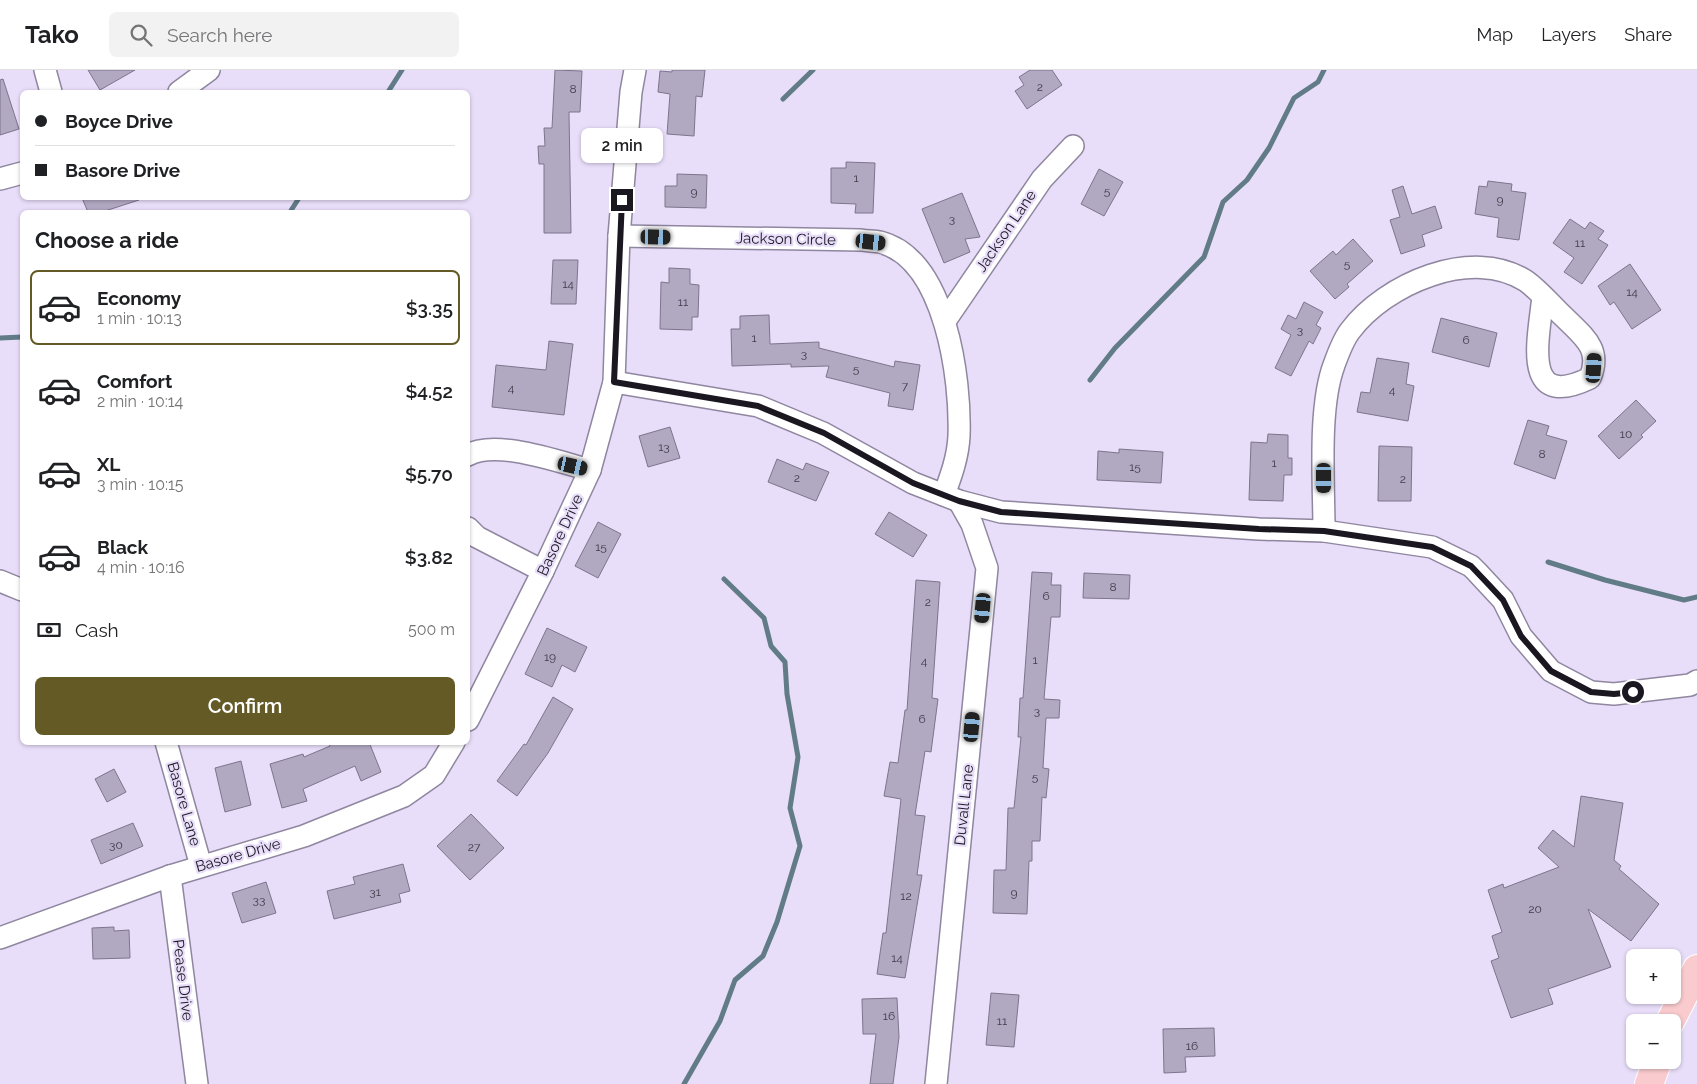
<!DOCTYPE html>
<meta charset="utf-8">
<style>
:root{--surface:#fff;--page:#f2f2f2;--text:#202124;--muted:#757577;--line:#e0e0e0;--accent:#645a26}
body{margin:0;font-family:Raleway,sans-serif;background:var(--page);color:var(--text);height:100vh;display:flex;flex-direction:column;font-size:19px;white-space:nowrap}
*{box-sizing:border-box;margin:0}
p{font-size:16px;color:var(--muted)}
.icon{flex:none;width:28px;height:28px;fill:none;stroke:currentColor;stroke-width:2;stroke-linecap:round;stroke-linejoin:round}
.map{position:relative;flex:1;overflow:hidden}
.panel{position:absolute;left:20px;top:140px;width:450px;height:535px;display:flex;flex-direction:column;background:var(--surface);border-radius:8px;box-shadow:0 1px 4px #0004}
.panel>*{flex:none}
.top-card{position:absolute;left:20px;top:20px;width:450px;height:110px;border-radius:8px;box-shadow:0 1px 4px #0004;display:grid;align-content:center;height:110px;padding:0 15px;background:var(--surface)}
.controls{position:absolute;left:1626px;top:879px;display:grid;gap:10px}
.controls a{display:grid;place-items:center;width:55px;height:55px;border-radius:8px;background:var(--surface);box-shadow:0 1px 4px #0004;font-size:25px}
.end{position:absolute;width:22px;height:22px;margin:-11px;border:6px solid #1a1720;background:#fff;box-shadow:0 0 0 2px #fff}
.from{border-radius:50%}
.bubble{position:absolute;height:35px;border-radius:8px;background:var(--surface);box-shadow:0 1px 4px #0004;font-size:16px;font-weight:600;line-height:35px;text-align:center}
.car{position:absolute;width:15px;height:30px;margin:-15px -8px;border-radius:6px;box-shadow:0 0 4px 1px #0007;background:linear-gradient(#222 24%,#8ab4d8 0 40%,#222 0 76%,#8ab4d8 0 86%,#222 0)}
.top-card b{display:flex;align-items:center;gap:18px;height:48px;font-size:19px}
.top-card b+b{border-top:1px solid var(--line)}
.top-card i{width:12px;height:12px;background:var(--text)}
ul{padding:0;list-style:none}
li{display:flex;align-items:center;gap:15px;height:75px;margin:0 10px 8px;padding:0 5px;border:2px solid transparent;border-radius:8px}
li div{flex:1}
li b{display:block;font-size:19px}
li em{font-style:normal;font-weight:600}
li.selected{border-color:var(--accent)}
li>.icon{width:45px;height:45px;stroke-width:1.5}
h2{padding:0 15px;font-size:22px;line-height:60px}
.pay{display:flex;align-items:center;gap:12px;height:55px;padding:0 15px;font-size:19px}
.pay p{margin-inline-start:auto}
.action{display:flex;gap:10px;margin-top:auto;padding:10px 15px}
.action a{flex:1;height:58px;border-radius:8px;background:var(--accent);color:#fff;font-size:20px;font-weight:600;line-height:58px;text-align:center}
header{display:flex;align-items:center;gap:30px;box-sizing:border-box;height:70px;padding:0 25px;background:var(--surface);border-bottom:1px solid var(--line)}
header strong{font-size:24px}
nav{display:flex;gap:28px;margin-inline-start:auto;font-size:18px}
.search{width:350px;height:45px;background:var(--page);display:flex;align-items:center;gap:12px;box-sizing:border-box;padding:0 18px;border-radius:8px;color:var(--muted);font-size:19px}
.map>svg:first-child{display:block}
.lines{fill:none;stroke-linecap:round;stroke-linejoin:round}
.stream{stroke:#617c87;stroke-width:5}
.building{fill:#b1a8c2;stroke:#7d748d}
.minor-casing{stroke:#8f869f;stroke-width:24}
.major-casing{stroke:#fff;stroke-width:30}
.minor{stroke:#fff;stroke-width:21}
.major{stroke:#facbce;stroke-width:28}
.route{stroke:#1a1720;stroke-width:6}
.labels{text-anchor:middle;stroke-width:4.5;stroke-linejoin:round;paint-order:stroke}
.number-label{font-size:12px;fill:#403b48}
.street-label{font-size:15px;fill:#1a1720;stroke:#e9defa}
</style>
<header>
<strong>Tako</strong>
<div class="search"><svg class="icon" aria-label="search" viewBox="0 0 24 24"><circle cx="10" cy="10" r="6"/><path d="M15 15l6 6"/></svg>Search here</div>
<nav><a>Map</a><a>Layers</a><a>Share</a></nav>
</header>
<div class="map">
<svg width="1697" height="1014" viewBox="0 0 1697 1014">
<rect width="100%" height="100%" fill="#e9defa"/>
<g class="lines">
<!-- stream -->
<g class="stream">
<polyline points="388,22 402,0"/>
<polyline points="783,29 813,0"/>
<polyline points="290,142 299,128"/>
<polyline points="0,268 22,267"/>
<polyline points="1090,310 1115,278 1204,187 1223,132 1247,110 1269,78 1294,28 1318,12 1324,0"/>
<polyline points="1548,492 1605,510 1684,530 1697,527"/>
<polyline points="684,1014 720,951 735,910 763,886 777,852 800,776 790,738 798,687 787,624 785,592 771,576 764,548 724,509"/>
</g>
</g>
<!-- building -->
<g class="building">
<polygon points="88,0 135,0 100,20"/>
<polygon points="555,0 582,1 580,42 569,42 571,163 544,163 544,94 539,94 538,76 545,76 544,58 552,58"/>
<polygon points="672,0 705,0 702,27 696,26 694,66 667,64 670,24 658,22 660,1 672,2"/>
<polygon points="1030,0 1052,0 1062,15 1027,39 1015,21 1024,15 1019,7"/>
<polygon points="3,9 19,59 0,65 0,10"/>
<polygon points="846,92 875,93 873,143 855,143 856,134 831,133 831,98 846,98"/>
<polygon points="1099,99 1123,112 1104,146 1081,134"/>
<polygon points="677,104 707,105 706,138 665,137 665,116 677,116"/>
<polygon points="1488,111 1512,114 1511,121 1526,123 1519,170 1497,167 1499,148 1475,144 1479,116 1487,117"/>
<polygon points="1403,116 1412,144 1435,136 1442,158 1422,165 1425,176 1401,184 1390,150 1400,147 1392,120"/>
<polygon points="962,123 980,167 965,169 970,182 944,193 922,139"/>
<polygon points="82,128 138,128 139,130 102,142 88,142"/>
<polygon points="1570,149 1585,159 1590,152 1604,161 1598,169 1608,175 1582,214 1564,202 1574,188 1553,173"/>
<polygon points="1353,169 1373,191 1347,214 1349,217 1335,229 1310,201 1333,181 1336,185"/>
<polygon points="553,190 578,190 576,234 551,234"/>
<polygon points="1630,194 1661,240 1632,259 1614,232 1610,235 1598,216"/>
<polygon points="669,198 690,199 690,214 699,215 698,247 692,247 692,260 660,259 661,212 669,213"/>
<polygon points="1304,232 1323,242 1316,255 1321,258 1313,274 1309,271 1291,306 1275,298 1291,265 1281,259 1288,245 1296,249"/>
<polygon points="769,245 770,274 819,272 819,278 894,297 895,291 920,295 913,340 888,336 890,323 826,307 829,296 791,297 791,294 732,296 731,259 740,259 740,246"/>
<polygon points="1441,248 1497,263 1489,297 1432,282"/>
<polygon points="549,271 573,274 564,345 492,337 496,295 546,300"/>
<polygon points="1377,288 1409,293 1406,314 1414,316 1408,351 1357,342 1361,322 1370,323"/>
<polygon points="1636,330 1656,351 1641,365 1643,367 1619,389 1598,366"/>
<polygon points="1528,350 1549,356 1546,365 1567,371 1555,409 1514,394"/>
<polygon points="670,357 680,388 648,397 639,366"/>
<polygon points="1268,364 1288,365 1288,388 1292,388 1292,405 1284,405 1283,431 1249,430 1251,372 1267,373"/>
<polygon points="1379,376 1412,377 1411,431 1378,431"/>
<polygon points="1119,379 1163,382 1161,413 1097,410 1098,381 1119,383"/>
<polygon points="777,389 803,400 806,393 829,402 816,431 768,412"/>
<polygon points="889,442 927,465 913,487 875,464"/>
<polygon points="598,452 621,464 598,508 575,496"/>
<polygon points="1032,502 1052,503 1051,515 1061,515 1060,547 1051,547 1044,629 1060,630 1059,648 1046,648 1043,698 1049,699 1046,728 1042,727 1040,771 1032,771 1032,791 1029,791 1027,844 993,843 994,800 1006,800 1008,738 1014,738 1021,667 1018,667 1020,628 1023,628"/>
<polygon points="1084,503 1130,505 1129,529 1083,528"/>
<polygon points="916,510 940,512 932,628 938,629 931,682 925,681 915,745 925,746 917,805 922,805 905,908 877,904 883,863 886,863 901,729 884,726 890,692 898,693 905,640 907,640"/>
<polygon points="547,558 587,577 575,602 562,595 552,617 525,604"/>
<polygon points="553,627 573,639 548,683 517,726 497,711 524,674 526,675"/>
<polygon points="328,672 369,672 381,702 361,711 355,696 303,719 307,731 282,738 270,694 303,684 304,687 330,676"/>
<polygon points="241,691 251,735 225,742 215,698"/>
<polygon points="114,699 126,722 107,732 95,709"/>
<polygon points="1581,726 1623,733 1614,790 1621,796 1619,799 1659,834 1631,871 1588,839 1611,897 1548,919 1553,934 1511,948 1491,891 1499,888 1492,866 1502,862 1488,820 1503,814 1504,818 1559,797 1538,778 1553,760 1574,777"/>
<polygon points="471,744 504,778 470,810 437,776"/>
<polygon points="133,753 143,776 101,794 91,770"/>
<polygon points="403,794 410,821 399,824 401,832 334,849 327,821 355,814 353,807"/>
<polygon points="266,812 276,843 242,853 232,823"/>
<polygon points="114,857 114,861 129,860 130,888 93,889 92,858"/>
<polygon points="991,923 1019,925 1014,977 986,975"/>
<polygon points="897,928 899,967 893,1014 870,1014 876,964 863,964 862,929"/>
<polygon points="1214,958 1215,986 1185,987 1186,1002 1164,1003 1163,959"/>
</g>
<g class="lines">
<defs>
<g id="minor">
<polyline points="45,0 51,22"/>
<polyline points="179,22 209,0"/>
<polyline points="0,109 22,103"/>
<path d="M 619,166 L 861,170 C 867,171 874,171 880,172 C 946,189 961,310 959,366 C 958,387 951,406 944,425"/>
<polyline points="945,251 1042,109 1073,76"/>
<polyline points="614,312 758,336 823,363 913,413 959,431 1001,442 1259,459 1324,461 1432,477 1471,496 1477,502 1503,530 1521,566 1551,601 1591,622 1614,624 1690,615 1697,611"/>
<path d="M 468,385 C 496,369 559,392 590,400"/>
<polyline points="468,458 477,467 543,501"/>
<path d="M 1324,461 C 1324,413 1318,338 1334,295 C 1338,284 1343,270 1350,261 C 1385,214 1472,176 1526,211 C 1540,221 1552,236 1565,248 C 1584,267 1602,279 1590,308 C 1520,342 1539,267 1543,226"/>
<polyline points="0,511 22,520"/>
<polyline points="468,650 543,501 590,400 614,312 619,166 631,22 635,0"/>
<polyline points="166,672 201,796"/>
<polyline points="170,806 197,1014"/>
<polyline points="0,868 170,806 304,766 404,726 434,705 454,672"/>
<polyline points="936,1014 987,498 972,454 959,431"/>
</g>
<g id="major">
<polyline points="1670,952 1697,899"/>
<polyline points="1649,1014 1658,990"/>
</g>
</defs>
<!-- minor casing -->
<use href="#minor" class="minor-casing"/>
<!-- major casing -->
<use href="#major" class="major-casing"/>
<!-- minor -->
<use href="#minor" class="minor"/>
<!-- major -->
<use href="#major" class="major"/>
</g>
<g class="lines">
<!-- route -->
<polyline class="route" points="622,130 614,312 758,336 824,363 913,413 959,431 1001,442 1259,459 1324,461 1432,477 1471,496 1490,516 1503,530 1521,566 1551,601 1591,622 1614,624 1633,622"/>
</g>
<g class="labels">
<!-- number labels -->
<g class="number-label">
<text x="1040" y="21">2</text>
<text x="573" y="23">8</text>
<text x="856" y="112">1</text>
<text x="1107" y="125">5</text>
<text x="694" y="126">9</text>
<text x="1500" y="134">9</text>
<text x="952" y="153">3</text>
<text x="1580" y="177">11</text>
<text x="1347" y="198">5</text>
<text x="568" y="218">14</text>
<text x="1632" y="226">14</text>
<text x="683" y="236">11</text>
<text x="1300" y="264">3</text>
<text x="754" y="272">1</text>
<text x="1466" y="274">6</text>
<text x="804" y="288">3</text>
<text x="856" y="303">5</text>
<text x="905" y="320">7</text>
<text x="511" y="322">4</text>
<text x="1392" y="324">4</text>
<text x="1626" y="368">10</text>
<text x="664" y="381">13</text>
<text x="1542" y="388">8</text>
<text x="1274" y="397">1</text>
<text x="1135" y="401">15</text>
<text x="797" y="412">2</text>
<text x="1403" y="413">2</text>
<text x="601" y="481">15</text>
<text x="1113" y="521">8</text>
<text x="1046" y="530">6</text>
<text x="928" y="536">2</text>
<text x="550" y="591">19</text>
<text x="1035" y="594">1</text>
<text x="924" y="595">4</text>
<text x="1037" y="645">3</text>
<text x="922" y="653">6</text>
<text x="1035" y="711">5</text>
<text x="116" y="779">30</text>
<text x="474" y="781">27</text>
<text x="375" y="826">31</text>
<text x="1014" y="827">9</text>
<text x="906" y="830">12</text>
<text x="259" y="834">33</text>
<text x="1535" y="843">20</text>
<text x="897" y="892">14</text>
<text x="889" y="950">16</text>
<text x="1002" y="955">11</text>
<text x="1192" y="980">16</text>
</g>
<!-- street labels -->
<g class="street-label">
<text transform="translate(1006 161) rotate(-56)" y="5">Jackson Lane</text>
<text transform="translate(786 169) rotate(1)" y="5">Jackson Circle</text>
<text transform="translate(560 465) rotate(-65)" y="5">Basore Drive</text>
<text transform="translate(184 734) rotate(74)" y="5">Basore Lane</text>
<text transform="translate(964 735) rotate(-84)" y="5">Duvall Lane</text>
<text transform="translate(238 785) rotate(-16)" y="5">Basore Drive</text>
<text transform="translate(183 910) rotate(83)" y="5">Pease Drive</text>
</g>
</g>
</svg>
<div class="controls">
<a>+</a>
<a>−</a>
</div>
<i class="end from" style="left:1633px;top:622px"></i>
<i class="end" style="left:622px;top:130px"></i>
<div class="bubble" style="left:581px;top:58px;width:82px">2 min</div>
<i class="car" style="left:656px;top:167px;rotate:91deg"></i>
<i class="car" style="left:871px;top:172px;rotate:96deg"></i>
<i class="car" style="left:1594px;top:298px;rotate:4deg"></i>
<i class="car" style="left:573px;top:396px;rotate:103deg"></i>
<i class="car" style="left:1324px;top:408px;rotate:180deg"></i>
<i class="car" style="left:983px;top:538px;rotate:185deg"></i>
<i class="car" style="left:972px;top:657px;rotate:5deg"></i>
<div class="top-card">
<b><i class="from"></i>Boyce Drive</b>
<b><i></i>Basore Drive</b>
</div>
<section class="panel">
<h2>Choose a ride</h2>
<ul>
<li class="selected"><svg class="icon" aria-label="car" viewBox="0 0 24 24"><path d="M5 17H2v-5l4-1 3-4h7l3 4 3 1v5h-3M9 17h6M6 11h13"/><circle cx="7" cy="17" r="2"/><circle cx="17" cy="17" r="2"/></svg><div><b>Economy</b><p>1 min · 10:13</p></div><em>$3.35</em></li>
<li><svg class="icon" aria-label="car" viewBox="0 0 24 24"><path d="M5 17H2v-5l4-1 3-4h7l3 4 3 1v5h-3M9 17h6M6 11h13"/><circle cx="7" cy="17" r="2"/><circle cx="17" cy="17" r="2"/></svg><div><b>Comfort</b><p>2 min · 10:14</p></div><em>$4.52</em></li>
<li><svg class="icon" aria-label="car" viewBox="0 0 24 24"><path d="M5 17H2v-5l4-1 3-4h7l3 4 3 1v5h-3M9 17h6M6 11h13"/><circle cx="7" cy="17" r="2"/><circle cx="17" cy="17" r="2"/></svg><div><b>XL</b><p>3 min · 10:15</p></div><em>$5.70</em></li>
<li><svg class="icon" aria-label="car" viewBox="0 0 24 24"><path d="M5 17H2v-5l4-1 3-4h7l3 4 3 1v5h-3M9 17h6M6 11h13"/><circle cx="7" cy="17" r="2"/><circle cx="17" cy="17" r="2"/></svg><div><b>Black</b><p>4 min · 10:16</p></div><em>$3.82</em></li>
</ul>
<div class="pay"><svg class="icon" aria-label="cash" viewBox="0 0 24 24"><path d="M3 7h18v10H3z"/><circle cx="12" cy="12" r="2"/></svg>Cash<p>500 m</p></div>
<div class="action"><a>Confirm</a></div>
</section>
</div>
